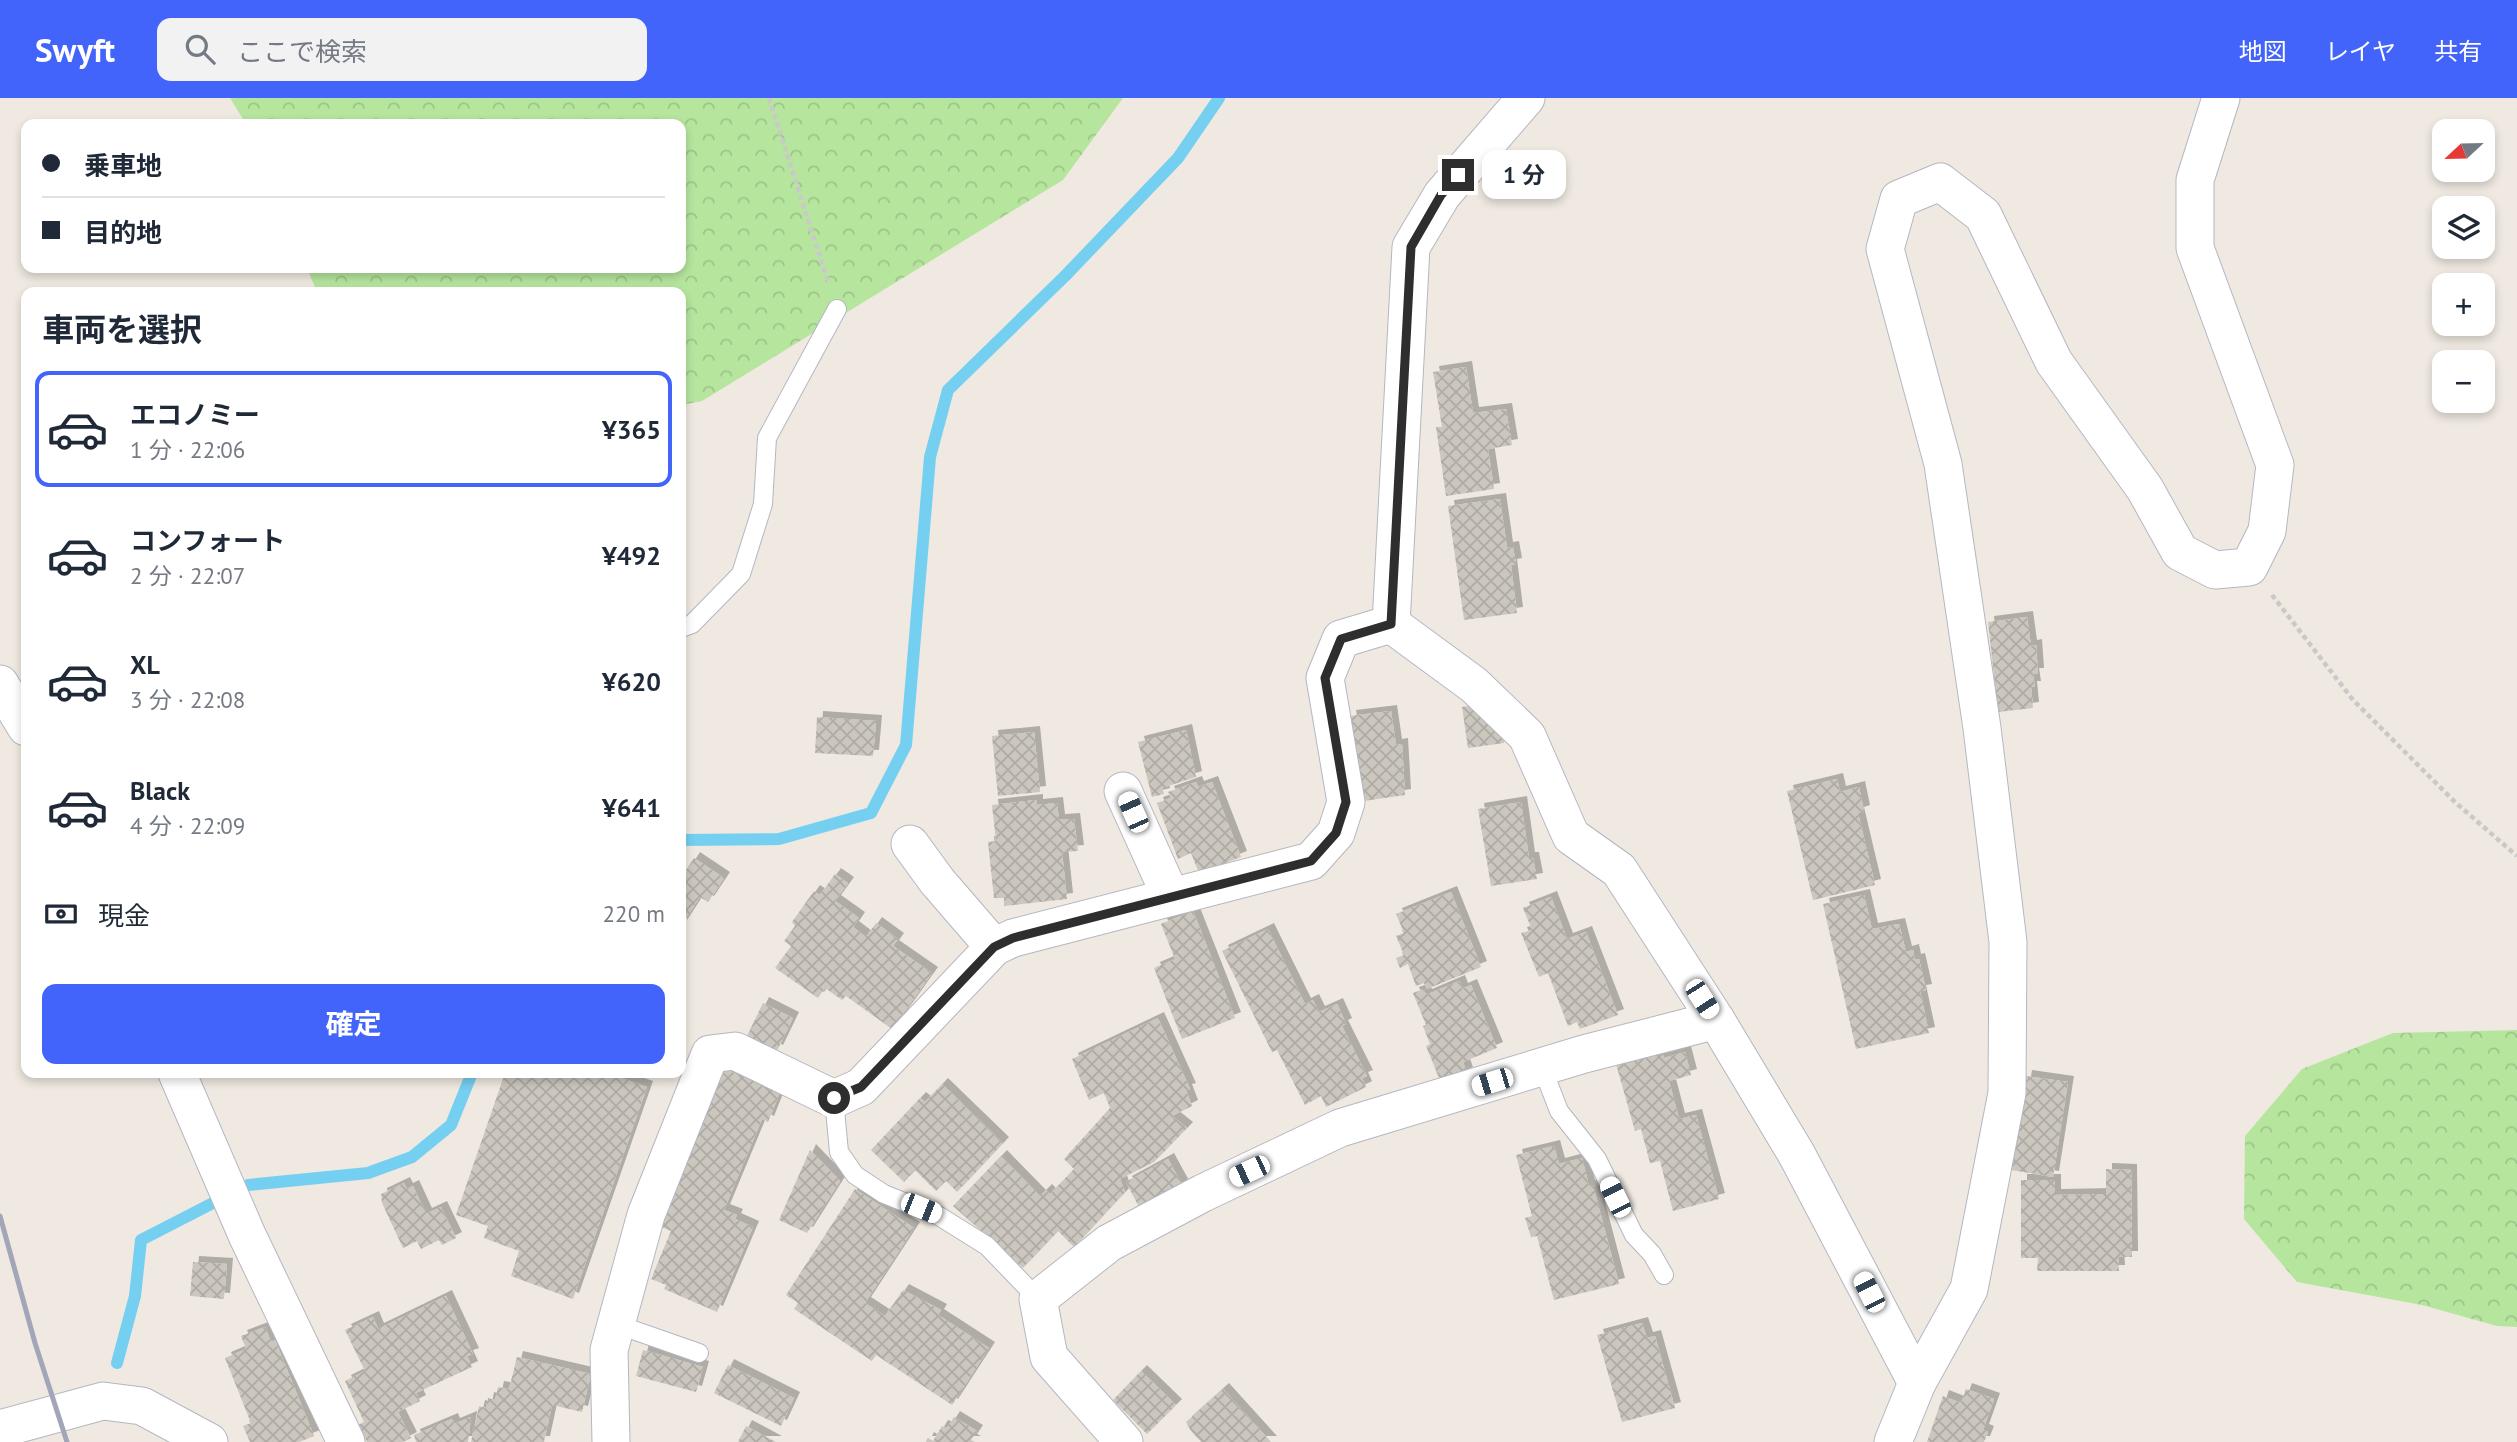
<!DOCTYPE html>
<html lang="ja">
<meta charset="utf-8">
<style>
:root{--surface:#fff;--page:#f2f2f3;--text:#1f2937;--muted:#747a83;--line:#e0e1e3;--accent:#4264fb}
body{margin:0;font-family:"PT Sans","Noto Sans JP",sans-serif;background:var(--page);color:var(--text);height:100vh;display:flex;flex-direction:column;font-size:26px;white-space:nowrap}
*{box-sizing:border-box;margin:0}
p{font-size:23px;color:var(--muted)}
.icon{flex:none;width:38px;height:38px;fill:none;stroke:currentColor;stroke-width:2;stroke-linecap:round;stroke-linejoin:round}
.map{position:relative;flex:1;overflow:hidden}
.sheet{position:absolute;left:21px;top:189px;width:665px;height:791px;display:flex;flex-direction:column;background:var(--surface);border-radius:14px;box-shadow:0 4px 10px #0003}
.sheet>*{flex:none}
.hud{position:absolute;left:21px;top:21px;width:665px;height:154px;border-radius:14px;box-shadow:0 4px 10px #0003;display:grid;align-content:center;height:154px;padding:0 21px;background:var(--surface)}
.needle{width:46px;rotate:248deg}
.controls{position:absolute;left:2432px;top:21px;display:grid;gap:14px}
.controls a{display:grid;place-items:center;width:63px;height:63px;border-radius:14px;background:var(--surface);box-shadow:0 4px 10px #0003;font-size:35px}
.end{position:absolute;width:32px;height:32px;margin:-16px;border:9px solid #2e2e2e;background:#fff;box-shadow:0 0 0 4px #fff}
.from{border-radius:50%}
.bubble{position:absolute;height:49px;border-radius:14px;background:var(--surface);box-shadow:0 4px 10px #0003;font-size:23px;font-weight:700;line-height:49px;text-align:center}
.car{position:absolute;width:21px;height:42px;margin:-21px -10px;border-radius:9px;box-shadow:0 0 5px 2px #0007;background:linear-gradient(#fff 24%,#345 0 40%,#fff 0 76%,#345 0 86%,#fff 0)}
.hud b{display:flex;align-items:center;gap:24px;height:66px;font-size:26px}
.hud b+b{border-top:2px solid var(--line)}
.hud i{width:18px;height:18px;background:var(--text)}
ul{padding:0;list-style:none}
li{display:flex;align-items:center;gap:21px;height:116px;margin:0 14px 10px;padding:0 7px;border:4px solid transparent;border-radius:14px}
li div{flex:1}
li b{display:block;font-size:26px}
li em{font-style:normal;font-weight:700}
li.current{border-color:var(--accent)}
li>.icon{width:63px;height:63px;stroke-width:1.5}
h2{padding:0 21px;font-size:32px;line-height:84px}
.pay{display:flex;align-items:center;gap:18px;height:77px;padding:0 21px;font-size:26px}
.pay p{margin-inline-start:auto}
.primary-button{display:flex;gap:14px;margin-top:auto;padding:14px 21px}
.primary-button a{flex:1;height:80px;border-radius:14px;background:var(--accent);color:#fff;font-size:28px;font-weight:700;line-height:80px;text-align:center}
header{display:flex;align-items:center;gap:42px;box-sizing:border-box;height:98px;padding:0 35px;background:var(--accent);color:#fff}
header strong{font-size:33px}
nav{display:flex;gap:38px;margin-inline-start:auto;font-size:24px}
.search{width:490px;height:63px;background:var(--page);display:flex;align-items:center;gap:18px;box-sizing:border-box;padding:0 24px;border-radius:14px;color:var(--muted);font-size:26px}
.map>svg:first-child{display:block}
.forest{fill:url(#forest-crowns)}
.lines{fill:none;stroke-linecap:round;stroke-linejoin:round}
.stream{stroke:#75cff0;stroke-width:12}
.building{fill:url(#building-cross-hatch);filter:url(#shadow)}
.service-casing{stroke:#b4b7c1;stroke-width:20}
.minor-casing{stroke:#b4b7c1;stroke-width:39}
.path{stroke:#c9c9c9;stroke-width:4.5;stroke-dasharray:5 3.5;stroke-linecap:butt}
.service{stroke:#fff;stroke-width:18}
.minor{stroke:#fff;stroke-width:37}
.rail{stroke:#a3a6b8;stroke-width:5}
.route{stroke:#2e2e2e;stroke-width:9}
</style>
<header>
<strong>Swyft</strong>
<div class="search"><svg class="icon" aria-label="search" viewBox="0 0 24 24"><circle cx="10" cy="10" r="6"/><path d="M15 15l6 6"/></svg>ここで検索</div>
<nav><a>地図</a><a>レイヤ</a><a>共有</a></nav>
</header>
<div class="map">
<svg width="2517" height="1344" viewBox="0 0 2517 1344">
<defs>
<pattern id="forest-crowns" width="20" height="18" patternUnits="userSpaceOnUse" patternTransform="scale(1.75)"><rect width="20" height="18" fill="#b6e59e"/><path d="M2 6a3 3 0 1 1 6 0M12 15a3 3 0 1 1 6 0" fill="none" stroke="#9dc588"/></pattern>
<pattern id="building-cross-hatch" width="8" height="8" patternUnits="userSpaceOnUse" patternTransform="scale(1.75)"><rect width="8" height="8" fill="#cbc7bf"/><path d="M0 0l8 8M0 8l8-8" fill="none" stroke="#afaba4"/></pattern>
<filter id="shadow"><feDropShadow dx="6" dy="-6" stdDeviation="0" flood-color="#0004"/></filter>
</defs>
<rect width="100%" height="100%" fill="#efe9e1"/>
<!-- forest -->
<g class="forest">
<polygon points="230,0 1123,0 1063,82 702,303 681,307 681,194 317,194 307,170 681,170 681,26 246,26"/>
<polygon points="2517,932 2517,1229 2497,1228 2422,1207 2297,1184 2244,1121 2245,1038 2302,971 2393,935"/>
</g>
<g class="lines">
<!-- stream -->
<g class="stream">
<polyline points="681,742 779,741 871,715 906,647 930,359 948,292 1065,178 1178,60 1219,0"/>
<polyline points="117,1265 135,1198 141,1142 248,1087 368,1075 412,1059 451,1027 472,975"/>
</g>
</g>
<!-- building -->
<g class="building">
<polygon points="1466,269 1473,315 1506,311 1512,347 1488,351 1494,391 1446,398 1436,329 1442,329 1433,274"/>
<polygon points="1500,401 1507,450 1513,449 1516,466 1511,467 1517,515 1464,522 1448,408"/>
<polygon points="2027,519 2031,548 2036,547 2038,576 2033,576 2035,589 2031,589 2033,610 1998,614 1988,524"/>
<polygon points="1474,607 1502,630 1504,645 1468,650 1462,609"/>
<polygon points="1391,613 1396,647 1402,646 1405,697 1364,703 1350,618"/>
<polygon points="817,619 876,623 873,658 815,655"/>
<polygon points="1186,632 1196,679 1162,690 1164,696 1152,699 1138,644"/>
<polygon points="1034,634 1040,694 998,698 992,638"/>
<polygon points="1837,681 1840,694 1859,689 1864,713 1858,715 1875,787 1813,802 1787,693"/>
<polygon points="1196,684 1198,689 1212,684 1241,759 1199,775 1191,755 1178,761 1157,705 1171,700 1168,694"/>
<polygon points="1037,702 1037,707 1057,705 1059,722 1074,721 1078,753 1062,754 1067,801 1004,808 1004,800 994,800 988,744 996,743 992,707"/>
<polygon points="1521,704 1529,760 1533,760 1537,781 1491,788 1478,711"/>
<polygon points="694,760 724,780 708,804 700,799 681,828 681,780"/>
<polygon points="835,776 848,785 835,803 859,820 853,829 866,839 876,825 898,841 893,848 932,875 892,931 846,898 842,902 825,890 818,900 775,870 791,848 784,843 795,828 792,824 814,793 820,797"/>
<polygon points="1451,794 1481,869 1427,891 1424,885 1416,888 1408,866 1400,870 1396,860 1404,857 1396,838 1404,835 1396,816"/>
<polygon points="1864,797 1872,831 1899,826 1906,854 1913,852 1915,862 1919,861 1926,892 1920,893 1929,935 1856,951 1823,806"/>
<polygon points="1551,799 1567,841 1586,834 1618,917 1580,931 1577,924 1568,928 1548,875 1539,879 1521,835 1532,832 1523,810"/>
<polygon points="1193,813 1235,920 1182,941 1154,870 1175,861 1161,826"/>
<polygon points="1268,831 1305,906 1313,902 1319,914 1337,906 1346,926 1342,928 1367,978 1362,980 1366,989 1326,1009 1321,998 1305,1007 1277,952 1272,954 1222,853"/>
<polygon points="1459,883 1462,891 1471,887 1497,950 1463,964 1467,975 1441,985 1426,948 1430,946 1423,928 1426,927 1413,895 1424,891 1426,897"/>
<polygon points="763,905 793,920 777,953 747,938"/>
<polygon points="1158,920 1190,991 1186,992 1192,1008 1172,1018 1187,1030 1154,1064 1120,1081 1125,1094 1074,1149 1058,1133 1023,1170 953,1108 1001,1058 1040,1098 1046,1092 1050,1096 1074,1071 1064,1061 1110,1010 1104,995 1089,1002 1072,961"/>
<polygon points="1662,954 1664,960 1685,954 1691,977 1669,983 1679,1021 1696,1017 1719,1101 1673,1113 1660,1063 1650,1065 1641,1031 1635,1033 1616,966"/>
<polygon points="725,971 780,994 768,1024 762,1021 724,1112 737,1117 735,1121 753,1129 717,1214 664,1191 666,1187 651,1181 671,1133 659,1128"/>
<polygon points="505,975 607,975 647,989 573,1201 511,1178 519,1153 484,1140 488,1128 456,1117"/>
<polygon points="2026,978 2068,984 2053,1079 2011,1072"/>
<polygon points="942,986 1003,1045 957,1094 946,1083 936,1093 915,1072 904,1084 871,1052 920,1000 925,1004"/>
<polygon points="1554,1048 1559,1066 1582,1060 1589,1088 1593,1087 1619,1186 1554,1202 1537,1138 1531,1139 1525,1120 1532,1118 1516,1057"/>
<polygon points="810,1052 840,1083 807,1135 779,1122"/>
<polygon points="1168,1061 1185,1092 1142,1115 1126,1084"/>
<polygon points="2106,1071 2131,1072 2132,1159 2118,1159 2119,1173 2037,1173 2038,1160 2021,1160 2021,1082 2055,1082 2055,1097 2106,1096"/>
<polygon points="404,1085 407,1091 413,1088 426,1116 441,1109 456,1140 442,1147 439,1142 421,1151 417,1143 403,1150 382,1105 381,1096"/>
<polygon points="855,1091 914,1130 865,1205 885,1218 903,1192 941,1212 938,1217 989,1250 952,1307 876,1257 872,1263 794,1211 798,1205 786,1197"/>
<polygon points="193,1164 227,1166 224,1201 190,1198"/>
<polygon points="446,1198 473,1256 467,1258 472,1269 416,1295 420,1303 398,1314 411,1340 403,1344 367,1344 358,1327 364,1324 345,1283 365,1273 345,1232 373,1219 378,1231"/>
<polygon points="1642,1225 1647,1240 1655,1238 1675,1310 1622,1324 1597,1237"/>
<polygon points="265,1229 271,1244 275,1242 314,1338 299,1344 250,1344 243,1328 251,1325 225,1260 246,1251 241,1238"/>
<polygon points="643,1252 703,1269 696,1294 636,1278"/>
<polygon points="517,1259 591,1276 582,1314 552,1307 544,1344 471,1344 479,1308 486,1310 488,1300 495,1302 498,1289 509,1291"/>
<polygon points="728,1267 794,1300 781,1328 714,1295"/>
<polygon points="1141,1273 1176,1307 1147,1336 1113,1302"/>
<polygon points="1223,1291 1271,1344 1201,1344 1191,1333 1186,1324"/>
<polygon points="1966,1291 1994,1301 1983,1332 1988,1334 1984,1344 1927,1344 1943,1298 1961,1305"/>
<polygon points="471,1319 468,1344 416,1344 414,1337 452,1321 454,1326"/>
<polygon points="954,1319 977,1333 971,1342 975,1344 926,1344 928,1340 933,1343 942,1328 947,1330"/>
<polygon points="746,1328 776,1344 738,1344"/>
</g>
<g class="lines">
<defs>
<g id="service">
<polyline points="681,530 692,526 741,476 763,406 767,340 837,211"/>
<polyline points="1542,969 1559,1013 1597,1061 1634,1137 1652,1156 1664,1177"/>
<polyline points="834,1001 839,1054 855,1077 884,1096 939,1118 987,1148 1038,1201"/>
<polyline points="616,1226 699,1255"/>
</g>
<g id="minor">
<polyline points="1391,526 1474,587 1527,638 1571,738 1619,772 1716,922 1797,1057 1917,1285"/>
<polyline points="1391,526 1411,149 1442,97 1526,0"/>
<polyline points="0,586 26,629"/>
<polyline points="1123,693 1171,799"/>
<polyline points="910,746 937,783 994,849"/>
<polyline points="177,975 247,1137 346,1344"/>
<polyline points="0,1331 103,1303 142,1308 209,1344"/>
<polyline points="611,1344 609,1252 646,1117 710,956 735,953 834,1001 861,989 994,849 1013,840 1311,763 1336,735 1346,704 1325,580 1341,541 1391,526"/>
<polyline points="1124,1344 1049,1259 1038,1201 1109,1145 1203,1095 1340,1030 1584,956 1716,922"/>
<polyline points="1893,1344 1917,1285 1969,1191 2007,995 2008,844 1982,630 1943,366 1885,151 1899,101 1940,84 1983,117 2054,264 2145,391 2180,454 2215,472 2249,469 2267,433 2275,367 2195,150 2195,82 2221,0"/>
</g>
</defs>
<!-- service casing -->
<use href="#service" class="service-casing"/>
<!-- minor casing -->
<use href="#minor" class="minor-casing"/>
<!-- path -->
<g class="path">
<polyline points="769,0 828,184"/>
<polyline points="2272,497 2353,602 2456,705 2517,758"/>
</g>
<!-- service -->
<use href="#service" class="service"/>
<!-- minor -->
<use href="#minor" class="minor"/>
<!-- rail -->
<polyline class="rail" points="0,1118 35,1245 67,1344"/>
</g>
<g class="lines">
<!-- route -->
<polyline class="route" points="834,1000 861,989 994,849 1013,840 1311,763 1336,735 1346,704 1325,580 1341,541 1391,526 1411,149 1441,97 1458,77"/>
</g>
</svg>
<div class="controls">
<a><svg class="needle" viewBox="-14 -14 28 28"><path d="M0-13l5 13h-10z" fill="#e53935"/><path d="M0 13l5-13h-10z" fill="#747a83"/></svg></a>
<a><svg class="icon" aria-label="layers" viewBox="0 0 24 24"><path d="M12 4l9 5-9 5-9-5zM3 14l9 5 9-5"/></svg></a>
<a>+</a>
<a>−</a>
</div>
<i class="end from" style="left:834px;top:1000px"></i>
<i class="end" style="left:1458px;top:77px"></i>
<div class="bubble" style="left:1482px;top:52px;width:84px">1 分</div>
<i class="car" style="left:1133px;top:714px;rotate:336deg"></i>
<i class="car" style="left:1702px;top:901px;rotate:147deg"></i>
<i class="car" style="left:1492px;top:984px;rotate:253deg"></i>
<i class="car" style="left:1249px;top:1073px;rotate:245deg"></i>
<i class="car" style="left:1615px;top:1099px;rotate:334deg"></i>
<i class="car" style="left:921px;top:1110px;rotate:112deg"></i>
<i class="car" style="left:1869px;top:1194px;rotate:333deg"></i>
<div class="hud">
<b><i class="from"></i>乗車地</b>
<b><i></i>目的地</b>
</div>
<section class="sheet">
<h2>車両を選択</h2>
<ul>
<li class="current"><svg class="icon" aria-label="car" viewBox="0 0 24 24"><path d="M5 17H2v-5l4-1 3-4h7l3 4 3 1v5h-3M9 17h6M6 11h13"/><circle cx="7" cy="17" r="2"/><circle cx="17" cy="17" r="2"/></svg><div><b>エコノミー</b><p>1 分 · 22:06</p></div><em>¥365</em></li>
<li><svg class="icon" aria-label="car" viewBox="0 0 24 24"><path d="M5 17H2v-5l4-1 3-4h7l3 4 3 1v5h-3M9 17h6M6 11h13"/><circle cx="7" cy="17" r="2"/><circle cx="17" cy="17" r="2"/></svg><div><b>コンフォート</b><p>2 分 · 22:07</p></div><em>¥492</em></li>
<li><svg class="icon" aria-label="car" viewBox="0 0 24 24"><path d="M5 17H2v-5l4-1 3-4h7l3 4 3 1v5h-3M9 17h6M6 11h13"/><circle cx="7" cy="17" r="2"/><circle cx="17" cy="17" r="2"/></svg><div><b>XL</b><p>3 分 · 22:08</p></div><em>¥620</em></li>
<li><svg class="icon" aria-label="car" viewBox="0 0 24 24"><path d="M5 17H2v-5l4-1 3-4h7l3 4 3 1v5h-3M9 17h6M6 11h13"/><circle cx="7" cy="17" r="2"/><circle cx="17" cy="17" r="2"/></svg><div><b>Black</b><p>4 分 · 22:09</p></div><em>¥641</em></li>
</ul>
<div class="pay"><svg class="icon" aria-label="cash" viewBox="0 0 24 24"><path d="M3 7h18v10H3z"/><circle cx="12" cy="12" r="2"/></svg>現金<p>220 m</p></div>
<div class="primary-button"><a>確定</a></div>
</section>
</div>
